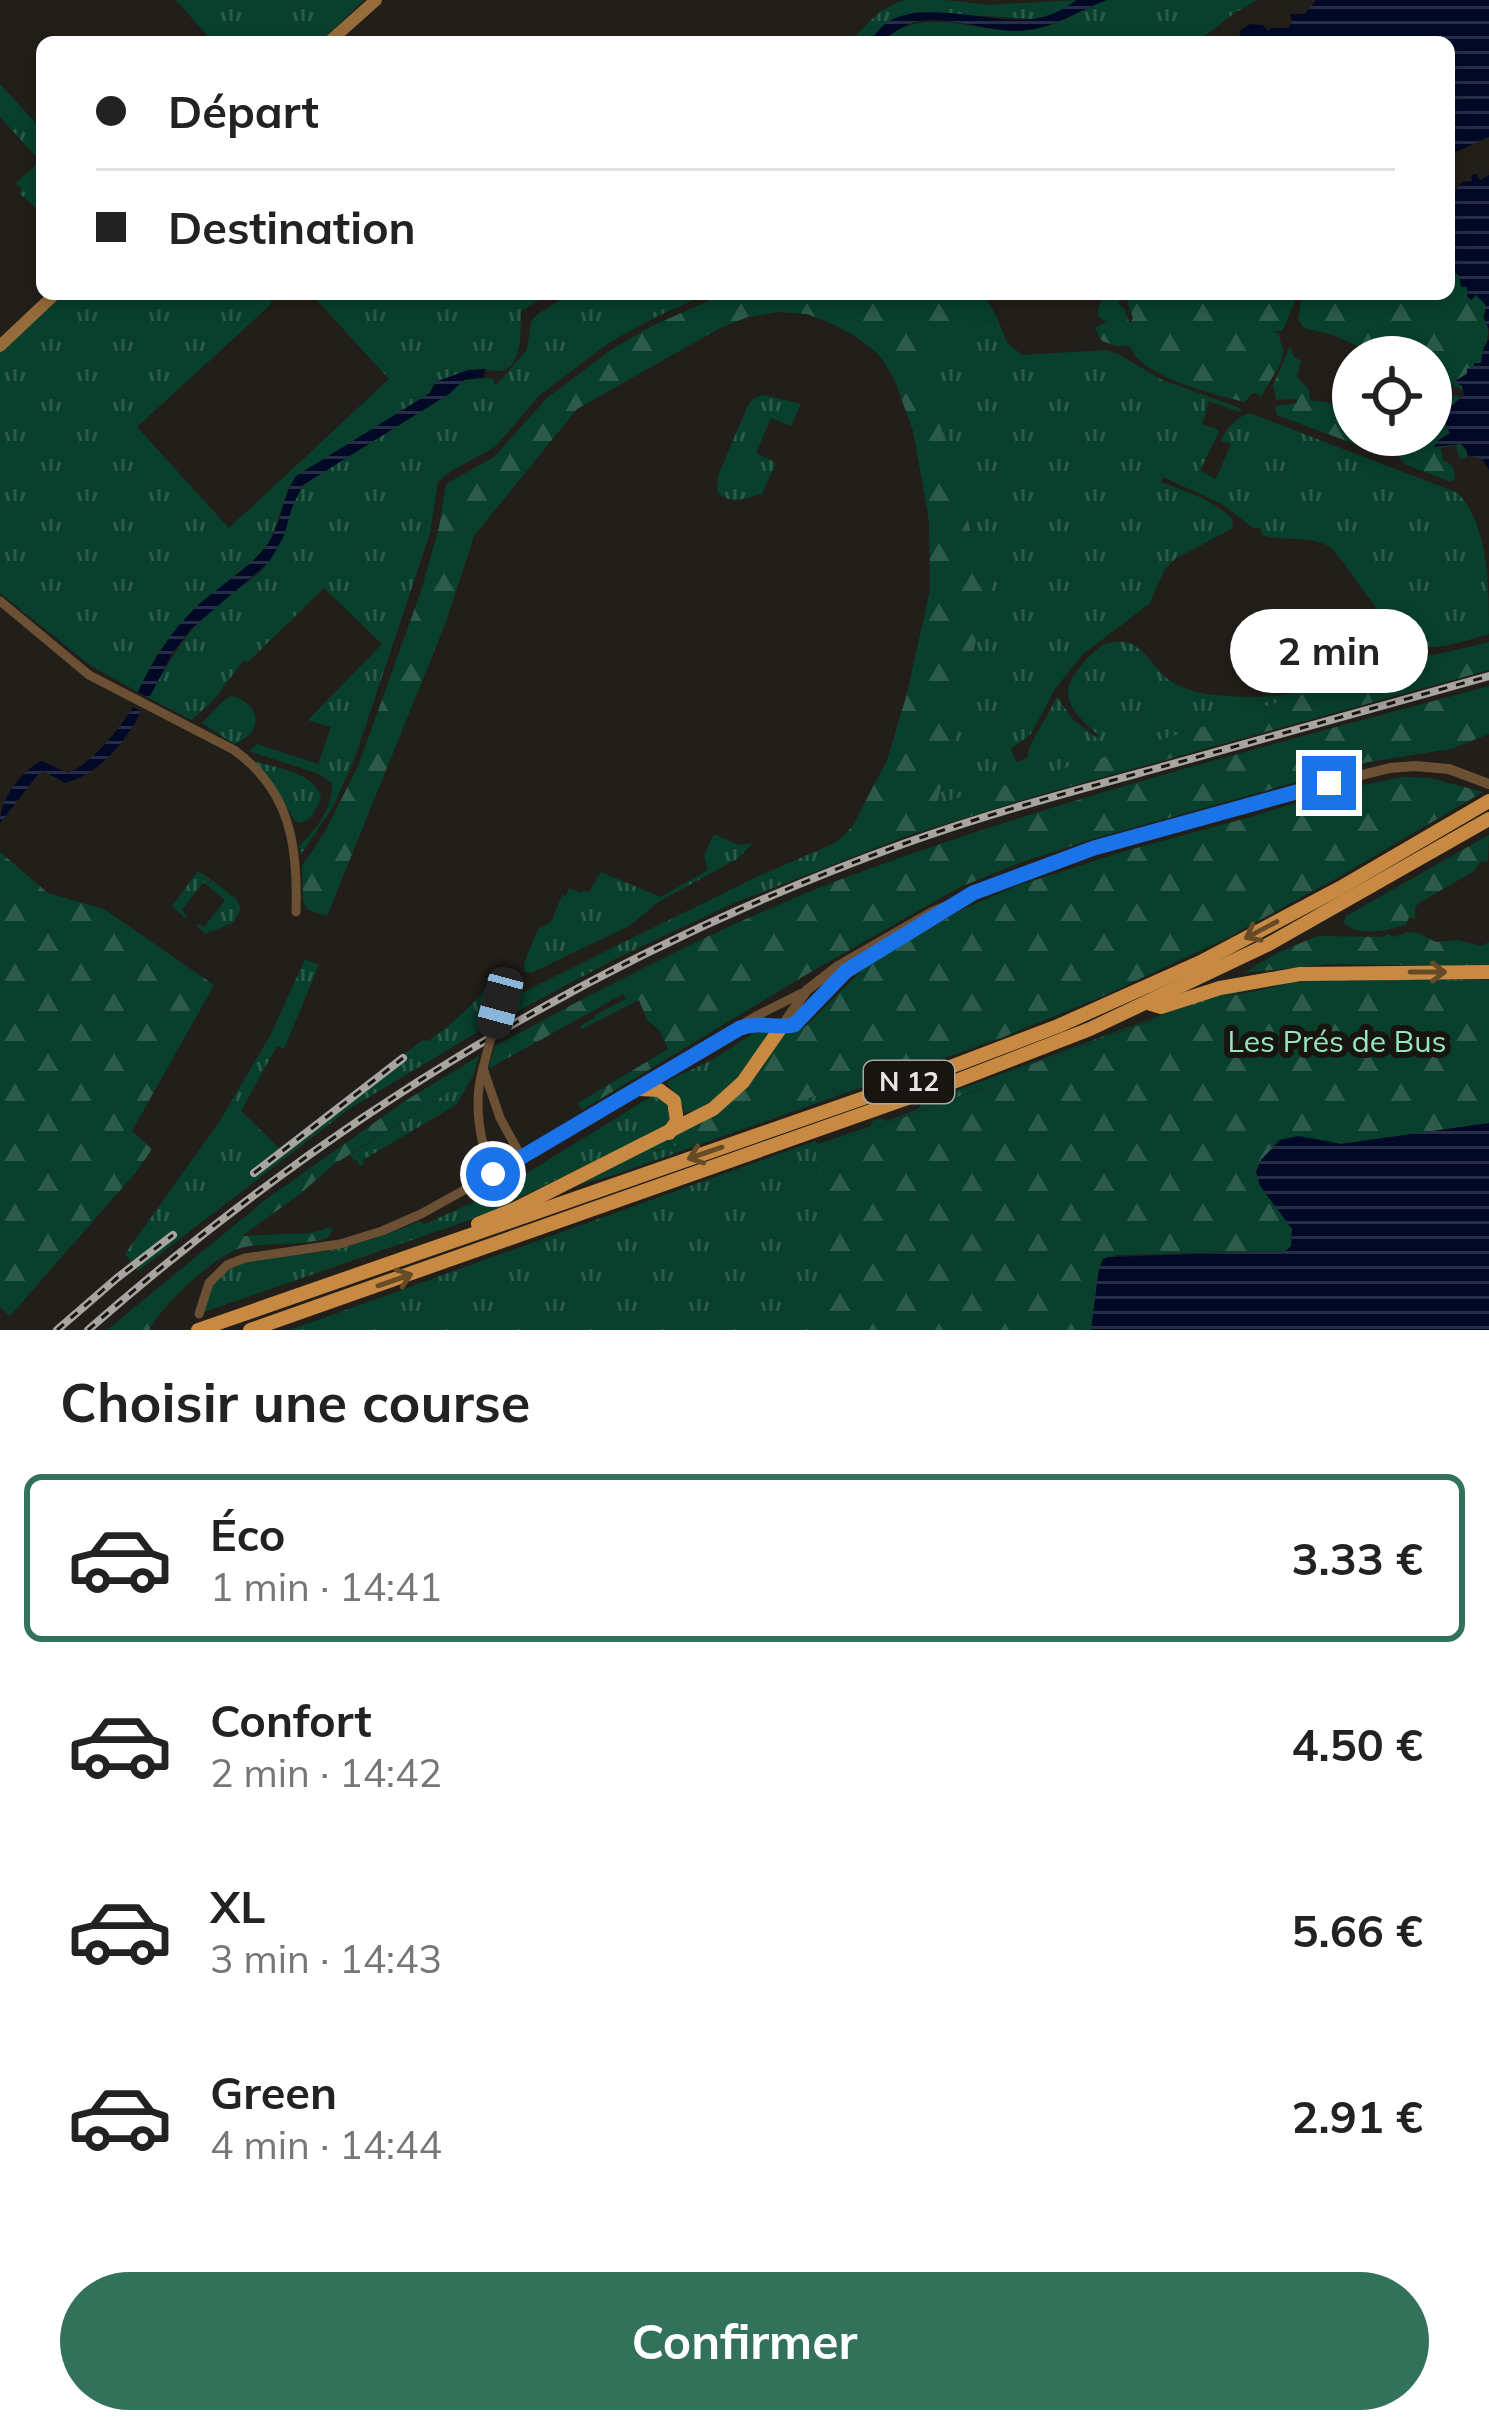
<!DOCTYPE html>
<html lang="fr">
<meta charset="utf-8">
<style>
:root{--surface:#fff;--page:#f6f6f6;--text:#222;--muted:#767676;--line:#e0e0e0;--accent:#32725a}
body{margin:0;font-family:Mulish,sans-serif;background:var(--page);color:var(--text);height:100vh;display:flex;flex-direction:column;font-size:45px;white-space:nowrap}
*{box-sizing:border-box;margin:0}
p{font-size:39px;color:var(--muted)}
.icon{flex:none;width:66px;height:66px;fill:none;stroke:currentColor;stroke-width:2;stroke-linecap:round;stroke-linejoin:round}
.map{position:relative;height:1330px;overflow:hidden}
.side{display:flex;flex-direction:column;background:var(--surface);flex:1}
.side>*{flex:none}
.banner{position:absolute;left:36px;top:36px;width:1419px;height:264px;border-radius:18px;box-shadow:0 6px 18px #0003;display:grid;align-content:center;height:264px;padding:0 60px;background:var(--surface)}
.fabs{position:absolute;left:1332px;top:336px;display:grid;gap:24px}
.fabs a{display:grid;place-items:center;width:120px;height:120px;border-radius:50%;background:var(--surface);box-shadow:0 6px 18px #0003;font-size:60px}
.end{position:absolute;width:54px;height:54px;margin:-27px;border:15px solid #1a73e8;background:#fff;box-shadow:0 0 0 6px #fff}
.from{border-radius:50%}
.bubble{position:absolute;height:84px;border-radius:42px;background:var(--surface);box-shadow:0 6px 18px #0003;font-size:39px;font-weight:700;line-height:84px;text-align:center}
.car{position:absolute;width:36px;height:72px;margin:-36px -18px;border-radius:15px;box-shadow:0 0 9px 3px #0007;background:linear-gradient(#222 24%,#8ab4d8 0 40%,#222 0 76%,#8ab4d8 0 86%,#222 0)}
.banner b{display:flex;align-items:center;gap:42px;height:114px;font-size:45px}
.banner b+b{border-top:3px solid var(--line)}
.banner i{width:30px;height:30px;background:var(--text)}
ul{padding:0;list-style:none}
li{display:flex;align-items:center;gap:36px;height:168px;margin:0 24px 18px;padding:0 36px;border:6px solid transparent;border-radius:18px}
li div{flex:1}
li b{display:block;font-size:45px}
li em{font-style:normal;font-weight:700}
li.on{border-color:var(--accent)}
li>.icon{width:108px;height:108px;stroke-width:1.5}
h2{padding:0 60px;font-size:54px;line-height:144px}
.primary-button{display:flex;gap:24px;margin-top:auto;padding:24px 60px}
.primary-button a{flex:1;height:138px;border-radius:72px;background:var(--accent);color:#fff;font-size:48px;font-weight:700;line-height:138px;text-align:center}
.map>svg:first-child{display:block}
.grass{fill:url(#grass-tufts)}
.forest{fill:url(#forest-firs)}
.water{fill:url(#water-rules)}
.lines{fill:none;stroke-linecap:round;stroke-linejoin:round}
.minor{stroke:#6b5033;stroke-width:9}
.tertiary{stroke:#6b5033;stroke-width:10}
.secondary{stroke:#976c3b;stroke-width:12}
.trunk{stroke:#c88a42;stroke-width:14}
.rail-casing{stroke:#a8a5a1;stroke-width:8}
.rail{stroke:#181510;stroke-width:3;stroke-dasharray:9;stroke-linecap:butt}
.minor-bridge{stroke:#6b5033;stroke-width:9}
.oneway{stroke:#674a26}
.route{stroke:#1a73e8;stroke-width:15}
.labels{text-anchor:middle;stroke-width:12;stroke-linejoin:round;paint-order:stroke}
.shield{fill:#181510;stroke:#a9a6a2;stroke-width:3}
.shield-label{font-size:27px;font-weight:bold;fill:#e7e4e1}
.park-label{font-size:30px;fill:#95e7c3;stroke:#181510}
</style>
<div class="map">
<svg width="1489" height="1330" viewBox="0 0 1489 1330">
<defs>
<pattern id="grass-tufts" width="24" height="20" patternUnits="userSpaceOnUse" patternTransform="scale(3)"><rect width="24" height="20" fill="#08402d"/><path d="M3 7l-1-3M5 7V3M7 7l1-3M15 17l-1-3M17 17v-4M19 17l1-3" fill="none" stroke="#2c5b4b"/></pattern>
<pattern id="forest-firs" width="22" height="20" patternUnits="userSpaceOnUse" patternTransform="scale(3)"><rect width="22" height="20" fill="#08402d"/><path d="M5 1l3.5 6h-7zM16 11l3.5 6h-7z" fill="#2c5b4b"/></pattern>
<pattern id="water-rules" width="6" height="5" patternUnits="userSpaceOnUse" patternTransform="scale(3)"><rect width="6" height="5" fill="#010927"/><path d="M0 2.5h6" fill="none" stroke="#262d46"/></pattern>
</defs>
<rect width="100%" height="100%" fill="#221e19"/>
<!-- grass -->
<g class="grass">
<polygon points="176,0 364,0 320,42 213,42"/>
<path d="M 905,0 L 945,0 L 988,5 L 1077,0 L 1062,11 L 1034,19 L 916,12 L 889,21 L 869,42 L 850,42 C 867,24 880,7 905,0 Z"/>
<path d="M 1107,0 L 1258,0 L 1236,12 L 1197,42 L 882,42 C 923,0 985,39 1036,29 C 1061,24 1083,9 1107,0 Z"/>
<polygon points="0,84 42,130 42,209 37,209 19,193 22,189 16,183 40,161 0,117"/>
<path d="M 61,294 L 276,294 L 269,306 L 137,427 L 229,528 L 389,379 L 311,294 L 549,294 L 521,311 C 520,336 524,381 485,369 L 435,382 L 430,393 L 322,461 L 289,487 L 270,541 L 252,562 L 200,603 L 157,655 L 138,692 L 91,666 L 0,593 L 0,350 Z"/>
<path d="M 569,294 L 707,294 L 658,316 L 610,342 L 540,395 L 495,447 L 449,472 L 438,482 L 430,533 L 354,760 L 333,807 L 301,854 L 299,846 C 319,826 332,809 332,783 L 319,774 L 249,751 L 257,744 L 318,764 L 331,727 L 308,720 L 382,644 L 324,588 L 248,662 L 244,660 L 212,702 L 191,720 L 149,698 C 168,663 185,632 216,606 C 233,591 254,581 268,563 C 286,540 288,510 303,485 L 449,394 L 464,380 L 492,378 L 496,385 L 527,350 L 531,321 L 538,314 Z"/>
<path d="M 997,318 L 1007,343 L 1022,355 L 1107,350 L 1120,355 L 1160,379 L 1242,409 L 1238,412 L 1209,401 L 1202,424 L 1217,429 L 1219,432 L 1200,470 L 1216,479 L 1231,444 L 1221,441 C 1226,428 1236,418 1249,413 L 1458,493 C 1489,526 1489,587 1489,634 C 1471,639 1452,646 1434,647 C 1392,649 1356,572 1329,546 C 1307,535 1284,542 1262,535 L 1260,528 L 1253,528 L 1222,504 L 1163,477 L 1161,482 C 1186,492 1216,500 1233,520 L 1232,529 L 1176,558 L 1165,569 L 1149,604 L 1082,655 L 1055,689 L 1031,734 L 1011,749 L 1016,762 L 1027,758 L 1030,746 L 1057,697 L 1073,720 L 1097,738 L 1098,735 C 1070,710 1054,694 1085,661 C 1091,655 1098,647 1106,644 C 1140,631 1150,668 1172,682 C 1185,690 1202,694 1216,695 C 1244,698 1280,699 1307,689 C 1322,684 1333,673 1348,668 C 1379,657 1423,657 1457,652 L 1364,672 L 1320,689 L 1136,748 L 937,804 L 996,557 L 974,550 L 961,484 L 916,357 L 959,332 Z"/>
<path d="M 764,395 L 801,404 L 791,426 L 771,418 L 756,453 L 776,463 L 762,494 C 745,498 729,506 717,491 L 718,476 L 748,405 L 754,398 Z"/>
<path d="M 231,696 C 262,702 264,734 234,744 L 202,723 L 224,700 Z"/>
<path d="M 254,761 C 277,768 316,773 321,798 L 311,818 L 301,823 L 295,821 L 270,779 Z"/>
<polygon points="852,827 907,836 734,903 613,960 503,1019 509,1001 515,996 754,878 835,843"/>
<polygon points="714,834 739,845 753,843 737,859 660,901 629,926 531,973 524,971 525,961 538,929 551,922 562,895 566,896 569,888 581,893 583,890 589,892 601,872 661,897 708,870 704,855"/>
<polygon points="198,871 211,879 208,884 212,880 236,899 241,908 234,922 206,934 196,926 198,924 204,927 225,900 203,882 182,910 187,916 185,918 172,906"/>
<path d="M 305,959 L 319,965 L 284,1049 L 277,1046 L 241,1111 L 279,1148 L 423,1040 L 428,1041 C 455,1023 476,1001 497,976 L 503,978 L 486,1027 L 349,1109 L 138,1271 L 125,1254 L 221,1119 L 271,1034 Z"/>
<path d="M 1331,978 L 1489,980 L 1489,996 L 1463,994 L 1441,983 L 1343,980 L 1291,983 L 1252,989 L 1149,1021 L 983,1082 L 984,1087 L 816,1150 L 821,1330 L 290,1330 L 815,1141 L 818,1144 L 871,1126 L 872,1121 L 881,1118 L 886,1121 L 919,1109 L 920,1104 L 1207,998 C 1248,988 1288,981 1331,978 Z"/>
<path d="M 765,1030 L 771,1033 C 749,1062 722,1107 684,1113 L 682,1104 L 667,1083 L 669,1080 L 712,1060 L 754,1033 Z"/>
<polygon points="1001,1038 611,1176 574,1186 654,1145 657,1151 662,1150 921,1059"/>
<polygon points="473,1076 456,1105 363,1160 364,1164 360,1166 357,1160 354,1161 350,1155"/>
<path d="M 652,1096 C 668,1098 674,1113 666,1126 L 484,1215 L 204,1312 C 208,1300 208,1288 218,1278 C 244,1251 294,1257 328,1251 C 360,1244 390,1234 420,1221 L 425,1224 L 498,1191 Z"/>
</g>
<!-- forest -->
<g class="forest">
<path d="M 1450,269 L 1460,277 L 1461,287 L 1467,286 L 1478,297 L 1482,295 L 1487,308 L 1483,315 C 1484,320 1487,324 1488,329 C 1489,339 1482,353 1481,363 L 1474,364 L 1474,368 L 1454,382 L 1461,385 L 1465,392 L 1451,384 L 1439,382 L 1437,389 L 1447,391 L 1450,397 L 1458,395 L 1461,399 L 1441,415 L 1431,409 L 1431,357 L 1367,357 L 1364,349 L 1330,334 L 1304,328 L 1298,320 L 1302,294 L 1449,294 Z"/>
<polygon points="724,294 984,294 997,318 959,332 916,357 961,484 974,550 996,557 937,804 1136,748 1320,689 1364,672 1489,642 1489,670 1039,795 907,836 852,827 887,760 906,697 930,590 929,521 913,431 895,381 885,363 877,353 852,334 828,322 807,314 779,312 748,317 722,327 577,409 474,536 446,622 327,916 308,910 303,901 302,866 325,832 359,764 421,591 439,527 446,484 494,457 547,398 612,349 654,325"/>
<path d="M 1105,294 L 1125,294 L 1123,300 L 1117,303 L 1124,308 L 1130,324 L 1133,318 L 1128,305 L 1128,294 L 1298,294 L 1284,328 L 1281,331 L 1274,331 L 1280,335 L 1280,341 L 1284,349 L 1280,364 L 1260,399 L 1259,394 L 1252,393 L 1245,402 C 1213,394 1140,377 1130,346 L 1116,346 L 1102,341 L 1095,328 L 1106,322 L 1098,316 L 1098,308 Z"/>
<path d="M 1290,347 L 1294,357 L 1301,361 L 1297,377 L 1309,390 L 1310,401 C 1336,401 1331,403 1345,423 L 1353,410 L 1353,435 L 1416,435 L 1384,455 L 1277,415 L 1275,406 L 1297,403 L 1296,399 L 1276,400 L 1273,385 Z"/>
<path d="M 1434,415 L 1443,421 L 1450,433 L 1439,446 L 1461,444 L 1467,451 L 1467,457 L 1460,459 L 1456,445 L 1441,448 L 1443,460 C 1451,463 1455,469 1455,478 L 1451,482 L 1404,464 L 1398,455 L 1400,451 L 1416,444 L 1420,435 L 1431,435 L 1431,417 Z"/>
<path d="M 1489,686 L 1489,734 L 1451,749 L 1368,762 L 1093,839 L 1022,862 L 960,887 L 809,973 L 582,1110 L 578,1103 L 668,1049 L 660,1031 L 647,1020 L 639,1000 L 582,1029 L 580,1026 L 594,1018 L 595,1015 L 626,999 L 623,994 L 488,1069 L 495,1046 C 615,981 737,917 866,870 C 1069,796 1281,742 1489,686 Z"/>
<polygon points="1403,777 1430,778 1483,792 1337,878 1225,939 1101,997 1001,1038 921,1059 662,1150 652,1149 654,1145 703,1122 728,1104 755,1078 784,1034 806,1026 867,965 963,909 1014,887 1125,851 1247,818 1347,788"/>
<path d="M 1489,835 L 1488,861 L 1480,862 L 1474,871 L 1419,903 L 1415,907 L 1415,919 L 1409,917 L 1406,925 C 1387,930 1360,938 1344,923 L 1346,916 Z"/>
<polygon points="0,852 48,893 104,909 214,985 132,1131 152,1149 137,1171 10,1316 0,1307"/>
<polygon points="1406,932 1418,933 1436,942 1458,940 1481,946 1489,942 1489,966 1329,964 1244,973 1277,953 1317,936 1381,937 1388,934 1394,937"/>
<polygon points="1343,980 1430,981 1441,983 1463,994 1489,996 1489,1123 1341,1144 1311,1138 1280,1140 1261,1160 1292,1230 1291,1246 1286,1251 1116,1255 1099,1269 1091,1330 821,1330 816,1150 983,1088 982,1082 1204,1002 1291,983"/>
<path d="M 479,1056 L 473,1076 L 333,1165 L 300,1194 L 242,1236 L 312,1233 L 330,1227 L 333,1231 L 327,1238 C 299,1247 269,1241 241,1248 C 216,1254 160,1307 149,1330 L 107,1330 L 265,1200 L 405,1101 Z"/>
</g>
<!-- water -->
<g class="water">
<path d="M 1077,0 L 1107,0 C 1076,11 1050,31 1016,31 C 984,31 951,16 920,21 C 899,24 888,42 869,42 C 875,35 881,26 889,21 C 928,0 990,24 1033,19 C 1051,17 1063,9 1077,0 Z"/>
<polygon points="1316,0 1489,0 1489,137 1449,155 1449,42 1239,42 1240,31 1250,24 1263,25 1269,31 1271,28 1289,28 1292,21 1290,14 1305,14"/>
<polygon points="1476,173 1480,180 1489,175 1489,329 1484,319 1486,305 1476,295 1471,300 1467,296 1467,287 1461,287 1459,275 1449,269 1449,194 1455,191 1462,182 1472,181 1471,175"/>
<polygon points="1489,339 1489,470 1482,459 1467,455 1467,451 1461,444 1434,447 1437,441 1450,433 1441,415 1464,395 1462,385 1453,383 1467,374 1467,368 1474,368 1474,363 1481,363 1483,349"/>
<path d="M 485,369 L 484,377 L 464,380 L 449,394 L 303,485 L 292,507 L 284,536 L 269,562 L 191,629 L 173,652 L 149,698 L 138,692 C 153,659 175,625 203,601 C 224,582 250,568 267,545 C 282,524 282,497 296,476 L 430,393 L 435,382 L 468,370 Z"/>
<path d="M 133,707 L 141,711 C 127,741 98,775 65,783 L 45,772 L 39,773 L 0,823 C 0,800 21,770 42,761 L 67,773 C 91,765 120,728 133,707 Z"/>
<polygon points="1489,1123 1489,1330 1091,1330 1099,1269 1103,1259 1108,1257 1286,1251 1291,1246 1292,1229 1260,1186 1256,1172 1261,1160 1280,1140 1298,1136 1341,1144"/>
</g>
<g class="lines">
<!-- minor -->
<g class="minor">
<path d="M 0,601 L 89,675 L 234,750 C 291,791 298,847 296,912"/>
<polyline points="745,1026 760,1023 782,1026"/>
<path d="M 493,1174 C 479,1142 473,1101 483,1068 L 500,1118 L 522,1158"/>
<polyline points="199,1314 209,1283 227,1265 245,1258 340,1244 382,1231 421,1214 522,1158 756,1016 802,993"/>
</g>
<!-- tertiary -->
<g class="tertiary">
<polyline points="782,1026 807,990 838,966 932,912 1052,862 1293,792 1390,768 1415,766 1449,769 1489,784"/>
<polyline points="782,1026 797,1023 846,971 903,935"/>
</g>
<!-- secondary -->
<g class="secondary">
<polyline points="329,42 376,0"/>
<polyline points="0,346 55,294"/>
</g>
<!-- trunk -->
<g class="trunk">
<polyline points="1148,1003 1161,1007 1220,988 1300,974 1489,972"/>
<polyline points="639,1089 659,1090 674,1101 677,1121 669,1133"/>
<polyline points="478,1224 515,1209 713,1109 743,1082 782,1026"/>
<polyline points="198,1330 924,1077 1058,1026 1201,962 1340,888 1489,801"/>
<polyline points="250,1330 956,1081 1090,1029 1269,944 1489,819"/>
</g>
<defs>
<g id="rail">
<polyline points="254,1173 403,1058"/>
<polyline points="57,1330 117,1278 173,1235"/>
<path d="M 88,1330 C 332,1116 598,954 903,844 C 989,813 1077,790 1165,766 C 1273,736 1381,706 1489,676"/>
</g>
</defs>
<!-- rail casing -->
<use href="#rail" class="rail-casing"/>
<!-- rail -->
<use href="#rail" class="rail"/>
<!-- minor-bridge -->
<polyline class="minor-bridge" points="483,1068 500,1003"/>
</g>
<!-- one-way arrows -->
<defs><path id="oneway-shaft" d="M-6 0H5M1.5-3L5.5 0L1.5 3" fill="none" stroke-width="1.6" stroke-linecap="round" stroke-linejoin="round" transform="scale(3)"/></defs>
<g class="oneway">
<use href="#oneway-shaft" transform="translate(1261 930) rotate(152)"/>
<use href="#oneway-shaft" transform="translate(1428 972)"/>
<use href="#oneway-shaft" transform="translate(705 1153) rotate(161)"/>
<use href="#oneway-shaft" transform="translate(395 1280) rotate(-19)"/>
</g>
<g class="lines">
<!-- route -->
<path class="route" d="M 493,1174 L 740,1028 C 762,1021 776,1029 794,1025 L 846,971 L 973,893 L 1094,848 L 1329,783"/>
</g>
<g class="labels">
<!-- shield labels -->
<rect class="shield" x="864" y="1061" width="90" height="42" rx="9"/>
<g class="shield-label">
<text x="909" y="1091">N 12</text>
</g>
<!-- park labels -->
<g class="park-label">
<text x="1337" y="1052">Les Prés de Bus</text>
</g>
</g>
</svg>
<div class="fabs">
<a><svg class="icon" aria-label="locate" viewBox="0 0 24 24"><circle cx="12" cy="12" r="6"/><path d="M12 2v4M12 18v4M2 12h4M18 12h4"/></svg></a>
</div>
<i class="end from" style="left:493px;top:1174px"></i>
<i class="end" style="left:1329px;top:783px"></i>
<div class="bubble" style="left:1230px;top:609px;width:198px">2 min</div>
<i class="car" style="left:500px;top:1003px;rotate:195deg"></i>
<div class="banner">
<b><i class="from"></i>Départ</b>
<b><i></i>Destination</b>
</div>
</div>
<section class="side">
<h2>Choisir une course</h2>
<ul>
<li class="on"><svg class="icon" aria-label="car" viewBox="0 0 24 24"><path d="M5 17H2v-5l4-1 3-4h7l3 4 3 1v5h-3M9 17h6M6 11h13"/><circle cx="7" cy="17" r="2"/><circle cx="17" cy="17" r="2"/></svg><div><b>Éco</b><p>1 min · 14:41</p></div><em>3.33 €</em></li>
<li><svg class="icon" aria-label="car" viewBox="0 0 24 24"><path d="M5 17H2v-5l4-1 3-4h7l3 4 3 1v5h-3M9 17h6M6 11h13"/><circle cx="7" cy="17" r="2"/><circle cx="17" cy="17" r="2"/></svg><div><b>Confort</b><p>2 min · 14:42</p></div><em>4.50 €</em></li>
<li><svg class="icon" aria-label="car" viewBox="0 0 24 24"><path d="M5 17H2v-5l4-1 3-4h7l3 4 3 1v5h-3M9 17h6M6 11h13"/><circle cx="7" cy="17" r="2"/><circle cx="17" cy="17" r="2"/></svg><div><b>XL</b><p>3 min · 14:43</p></div><em>5.66 €</em></li>
<li><svg class="icon" aria-label="car" viewBox="0 0 24 24"><path d="M5 17H2v-5l4-1 3-4h7l3 4 3 1v5h-3M9 17h6M6 11h13"/><circle cx="7" cy="17" r="2"/><circle cx="17" cy="17" r="2"/></svg><div><b>Green</b><p>4 min · 14:44</p></div><em>2.91 €</em></li>
</ul>
<div class="primary-button"><a>Confirmer</a></div>
</section>
